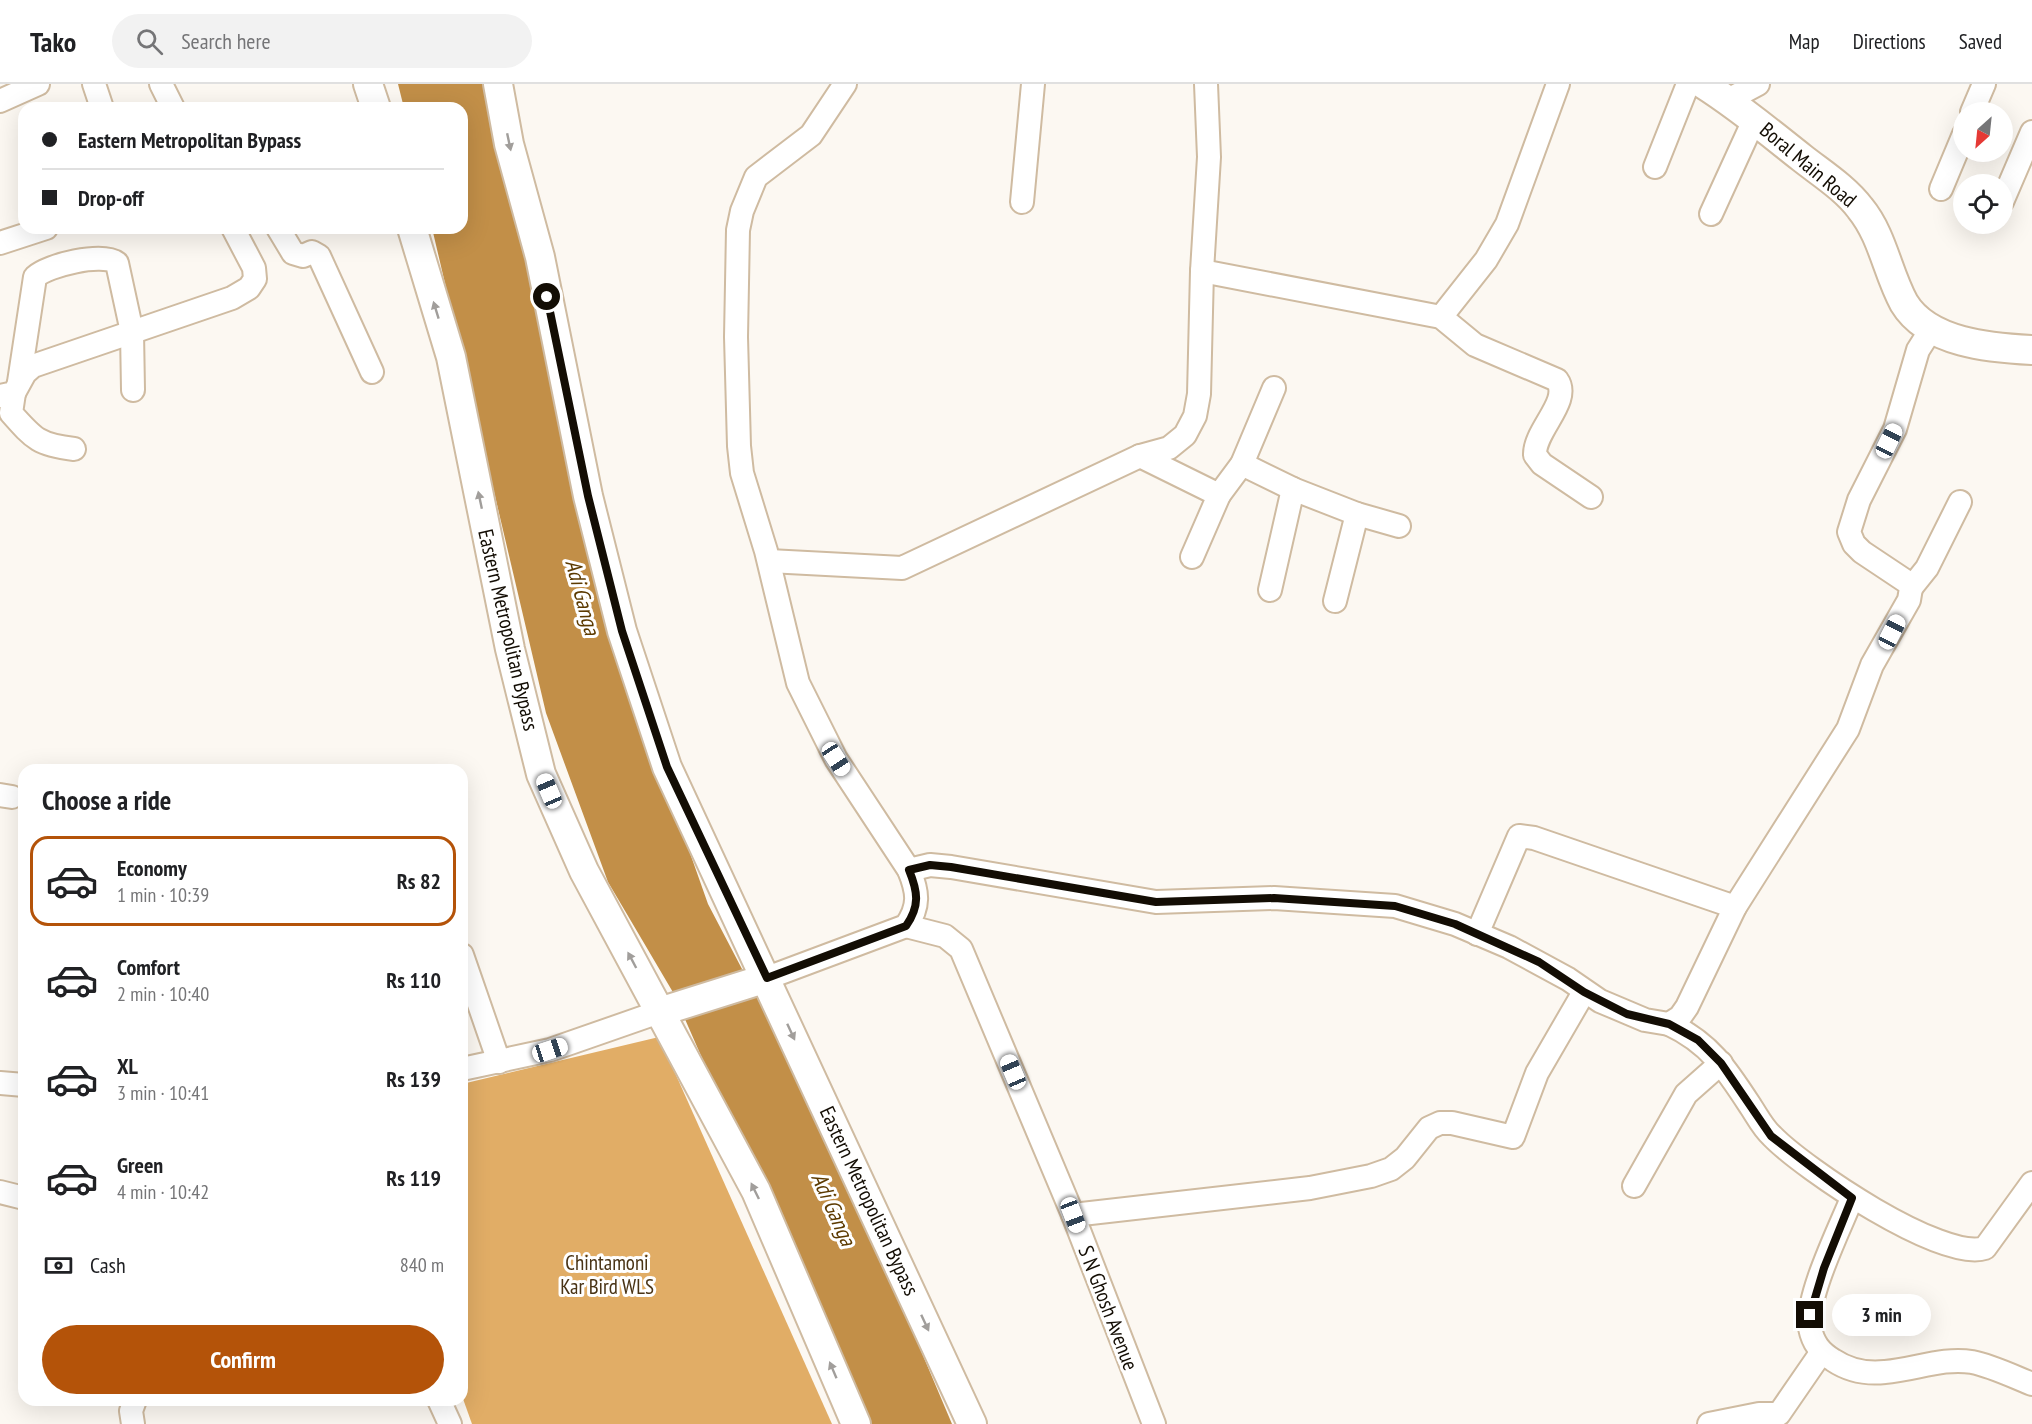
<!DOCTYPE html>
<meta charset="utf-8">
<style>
:root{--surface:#fff;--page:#f2f2f2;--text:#202124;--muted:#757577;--line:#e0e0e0;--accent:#b45309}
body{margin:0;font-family:"PT Sans Narrow",sans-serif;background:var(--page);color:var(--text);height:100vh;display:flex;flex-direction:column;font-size:22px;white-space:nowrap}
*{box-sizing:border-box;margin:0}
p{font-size:20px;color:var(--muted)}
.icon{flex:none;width:33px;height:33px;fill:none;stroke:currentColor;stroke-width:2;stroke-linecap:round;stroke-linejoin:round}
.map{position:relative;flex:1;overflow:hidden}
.sheet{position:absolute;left:18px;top:680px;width:450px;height:642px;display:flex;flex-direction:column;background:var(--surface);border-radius:18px;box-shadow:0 6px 24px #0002}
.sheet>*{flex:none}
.banner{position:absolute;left:18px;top:18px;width:450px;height:132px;border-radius:18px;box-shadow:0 6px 24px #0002;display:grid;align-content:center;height:132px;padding:0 24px;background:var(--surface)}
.needle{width:39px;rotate:207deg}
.buttons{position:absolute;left:1953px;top:18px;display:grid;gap:12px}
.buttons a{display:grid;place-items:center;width:60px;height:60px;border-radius:50%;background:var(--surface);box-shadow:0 6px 24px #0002;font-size:30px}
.end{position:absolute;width:27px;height:27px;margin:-14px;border:8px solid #130d04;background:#fff;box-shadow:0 0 0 3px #fff}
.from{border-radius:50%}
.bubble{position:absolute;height:42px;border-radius:21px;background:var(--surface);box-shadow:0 6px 24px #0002;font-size:20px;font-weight:700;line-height:42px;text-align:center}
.car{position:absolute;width:18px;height:36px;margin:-18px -9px;border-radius:8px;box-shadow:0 0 4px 2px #0007;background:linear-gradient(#fff 24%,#345 0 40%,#fff 0 76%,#345 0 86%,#fff 0)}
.banner b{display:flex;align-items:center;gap:21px;height:57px;font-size:22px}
.banner b+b{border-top:2px solid var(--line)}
.banner i{width:15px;height:15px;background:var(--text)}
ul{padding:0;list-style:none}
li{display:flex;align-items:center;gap:18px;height:90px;margin:0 12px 9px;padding:0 12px;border:3px solid transparent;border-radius:18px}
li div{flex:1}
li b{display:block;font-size:22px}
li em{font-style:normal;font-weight:700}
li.on{border-color:var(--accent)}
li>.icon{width:54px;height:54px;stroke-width:1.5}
h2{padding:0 24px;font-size:27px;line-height:72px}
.pay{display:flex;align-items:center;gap:15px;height:66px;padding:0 24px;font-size:22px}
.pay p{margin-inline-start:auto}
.cta{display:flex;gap:12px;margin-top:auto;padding:12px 24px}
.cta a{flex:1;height:69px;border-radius:36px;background:var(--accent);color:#fff;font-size:24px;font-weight:700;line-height:69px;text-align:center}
header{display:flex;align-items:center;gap:36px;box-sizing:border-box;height:84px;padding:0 30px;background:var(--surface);border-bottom:2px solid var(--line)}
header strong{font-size:28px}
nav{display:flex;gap:33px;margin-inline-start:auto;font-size:21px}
.search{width:420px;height:54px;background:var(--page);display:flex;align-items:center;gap:15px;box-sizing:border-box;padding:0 21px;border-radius:33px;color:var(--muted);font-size:22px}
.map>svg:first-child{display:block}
.forest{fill:#e1ad66}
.water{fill:#c28f48}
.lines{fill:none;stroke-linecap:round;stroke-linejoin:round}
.minor-casing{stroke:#cfbba1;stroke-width:26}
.major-casing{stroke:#cfbba1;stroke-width:32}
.minor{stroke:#fff;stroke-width:22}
.major{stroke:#fff;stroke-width:28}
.oneway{fill:#a19e9b}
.route{stroke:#130d04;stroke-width:8}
.labels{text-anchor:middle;stroke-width:6;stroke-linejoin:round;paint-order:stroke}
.street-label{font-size:21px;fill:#130d04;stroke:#fff}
.park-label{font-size:21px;fill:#493315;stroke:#fff}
.water-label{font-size:22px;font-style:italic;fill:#5c3a00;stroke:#fff}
</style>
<header>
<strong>Tako</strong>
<div class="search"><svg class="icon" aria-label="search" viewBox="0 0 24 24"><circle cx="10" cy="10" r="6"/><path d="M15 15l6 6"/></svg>Search here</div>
<nav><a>Map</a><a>Directions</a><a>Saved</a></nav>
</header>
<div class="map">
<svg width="2032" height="1340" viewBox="0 0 2032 1340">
<rect width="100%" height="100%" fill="#fcf8f2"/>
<!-- forest -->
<polygon class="forest" points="659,953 832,1340 472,1340 462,1312 462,1000"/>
<!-- water -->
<polygon class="water" points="398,0 484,0 532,195 602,520 708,820 833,1059 952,1340 862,1340 674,910 608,798 546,629 432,144 462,144 462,24 404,24"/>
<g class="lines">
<defs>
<g id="minor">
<polyline points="94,0 102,24"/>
<polyline points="161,0 173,24"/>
<polyline points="1728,16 1758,0"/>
<polyline points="0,17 38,0"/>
<polyline points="1972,28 1984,0"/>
<polyline points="1655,83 1688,0"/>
<polyline points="1941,105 1964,50"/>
<polyline points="1022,118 1033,0"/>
<polyline points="2002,118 2032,48"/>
<polyline points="1711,130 1754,36"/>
<polyline points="278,144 293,169 303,172 312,168 319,172 372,288"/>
<polyline points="0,159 46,144"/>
<path d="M 1202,187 L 1441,233 L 1475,261 L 1557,296 C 1572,317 1534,346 1535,371 L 1542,380 L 1591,413"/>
<polyline points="1441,233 1486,176 1507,140 1558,0"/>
<path d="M 19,298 L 35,193 C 48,181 102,168 117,179 L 132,248 L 133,306"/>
<path d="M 14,309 L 11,329 C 34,355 39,361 74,365"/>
<polyline points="0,312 14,309 25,289 33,282 232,214 249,204 255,195 254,184 233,144"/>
<polyline points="1140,372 1219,411 1242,380 1274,304"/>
<polyline points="1242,380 1293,405 1357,430 1335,517"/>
<polyline points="1357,430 1399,442"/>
<polyline points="1192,473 1219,411"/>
<polyline points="769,477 902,484 1140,372 1169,364 1185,351 1195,332 1199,310 1202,187 1209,73 1206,0"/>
<polyline points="1911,504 1927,484 1960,418"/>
<polyline points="1270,506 1293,405"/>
<polyline points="0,711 12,713"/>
<polyline points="909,786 930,781 951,783 1156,818 1274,814 1395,822 1455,840 1509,863 1568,895 1600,917 1645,936 1669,940 1680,933 1687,923 1735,823 1848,645 1872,581 1909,516 1911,504 1907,498 1862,468 1854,460 1849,448 1859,416 1895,345 1918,266 1932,244"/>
<polyline points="906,842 945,852 961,865 1073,1131 1154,1340"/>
<polyline points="1477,850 1519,752 1534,754 1735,823"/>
<polyline points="462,871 499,978"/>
<path d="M 767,894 L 906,842 C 920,822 918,808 909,786 L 836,675 L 798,599 L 766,467 L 742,389 L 739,362 L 736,253 L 738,146 L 742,127 L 756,93 L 811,51 L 845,0"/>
<path d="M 1669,940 C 1710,959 1727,986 1751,1023 C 1757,1032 1763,1044 1772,1052 C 1804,1085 1942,1178 1985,1164 L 2032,1099"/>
<polyline points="462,985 550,966 659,928"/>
<polyline points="0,999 24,1001"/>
<polyline points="1634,1102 1686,1010 1721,979"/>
<polyline points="0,1108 24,1114"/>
<path d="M 1852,1114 C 1840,1144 1805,1214 1810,1244 C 1813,1259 1820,1268 1833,1276 C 1848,1286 1867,1290 1885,1288 C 1914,1286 1943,1273 1972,1278 C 1992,1282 2012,1292 2032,1300"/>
<polyline points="1073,1131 1310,1104 1371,1092 1391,1085 1405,1074 1429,1044 1440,1039 1452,1039 1513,1053 1537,989 1584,908"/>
<polyline points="439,1316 450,1340"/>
<polyline points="133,1340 131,1327 135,1316"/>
<polyline points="1709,1340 1759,1330 1779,1330 1821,1269"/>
</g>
<g id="major">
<polyline points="368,0 376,24"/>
<polyline points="498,0 509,60 540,173 588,412 622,547 667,683 972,1340"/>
<path d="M 1703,0 C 1738,22 1769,48 1802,74 C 1821,89 1845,104 1860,124 C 1883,152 1887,188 1904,219 C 1928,259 1991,264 2032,266"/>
<polyline points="412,144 451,273 510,565 541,690 584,787 756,1107 856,1340"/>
<polyline points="659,928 767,894"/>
</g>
</defs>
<!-- minor casing -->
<use href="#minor" class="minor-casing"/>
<!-- major casing -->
<use href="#major" class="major-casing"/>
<!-- minor -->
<use href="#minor" class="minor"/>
<!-- major -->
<use href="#major" class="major"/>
</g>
<!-- one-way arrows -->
<defs><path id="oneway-solid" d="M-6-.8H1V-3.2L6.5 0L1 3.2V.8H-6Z" transform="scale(1.5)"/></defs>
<g class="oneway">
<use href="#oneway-solid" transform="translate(509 58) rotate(78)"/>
<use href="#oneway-solid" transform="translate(436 226) rotate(-107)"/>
<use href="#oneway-solid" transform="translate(480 416) rotate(-102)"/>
<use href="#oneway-solid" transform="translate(632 876) rotate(-118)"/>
<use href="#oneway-solid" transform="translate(791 948) rotate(65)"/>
<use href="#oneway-solid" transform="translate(755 1107) rotate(-116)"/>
<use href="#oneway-solid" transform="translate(925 1239) rotate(65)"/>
<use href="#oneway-solid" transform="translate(833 1286) rotate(-113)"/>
</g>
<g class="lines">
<!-- route -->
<path class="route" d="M 547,213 L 588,412 L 622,547 L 667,683 L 767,894 L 906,842 C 920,822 918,808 909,786 L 930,781 L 951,783 L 1156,818 L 1274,814 L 1395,822 L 1455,840 L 1539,878 L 1584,908 L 1627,930 L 1669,940 L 1698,956 L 1721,979 L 1771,1052 L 1852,1114 L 1824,1184 L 1810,1231"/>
</g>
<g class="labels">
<!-- street labels -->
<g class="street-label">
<text transform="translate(1808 81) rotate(40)" y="7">Boral Main Road</text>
<text transform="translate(508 546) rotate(77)" y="7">Eastern Metropolitan Bypass</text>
<text transform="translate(869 1117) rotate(65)" y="7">Eastern Metropolitan Bypass</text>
<text transform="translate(1108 1224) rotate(69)" y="7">S N Ghosh Avenue</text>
</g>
<!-- park labels -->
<g class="park-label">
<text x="607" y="1186">Chintamoni<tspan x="607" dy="24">Kar Bird WLS</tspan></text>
</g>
<!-- water labels -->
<g class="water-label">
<text transform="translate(583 513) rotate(75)" y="8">Adi Ganga</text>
<text transform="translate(834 1125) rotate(66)" y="8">Adi Ganga</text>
</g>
</g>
</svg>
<div class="buttons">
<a><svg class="needle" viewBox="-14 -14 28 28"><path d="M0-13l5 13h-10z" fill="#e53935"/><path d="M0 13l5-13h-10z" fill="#757577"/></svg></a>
<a><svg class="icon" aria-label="locate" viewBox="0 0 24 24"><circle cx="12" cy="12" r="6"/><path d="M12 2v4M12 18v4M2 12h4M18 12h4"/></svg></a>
</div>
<i class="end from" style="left:547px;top:213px"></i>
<i class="end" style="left:1810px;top:1231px"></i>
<div class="bubble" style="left:1832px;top:1210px;width:99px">3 min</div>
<i class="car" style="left:1889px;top:357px;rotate:26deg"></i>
<i class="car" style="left:1892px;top:548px;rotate:27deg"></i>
<i class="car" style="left:836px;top:675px;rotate:147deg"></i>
<i class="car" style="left:549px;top:707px;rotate:337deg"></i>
<i class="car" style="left:550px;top:966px;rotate:72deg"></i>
<i class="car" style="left:1013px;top:988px;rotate:337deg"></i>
<i class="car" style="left:1073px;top:1131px;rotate:159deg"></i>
<div class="banner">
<b><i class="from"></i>Eastern Metropolitan Bypass</b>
<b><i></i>Drop-off</b>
</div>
<section class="sheet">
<h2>Choose a ride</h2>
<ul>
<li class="on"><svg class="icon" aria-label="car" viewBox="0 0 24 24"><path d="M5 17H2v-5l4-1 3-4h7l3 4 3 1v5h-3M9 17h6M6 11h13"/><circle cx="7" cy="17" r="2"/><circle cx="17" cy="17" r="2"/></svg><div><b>Economy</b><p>1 min · 10:39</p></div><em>Rs 82</em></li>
<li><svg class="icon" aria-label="car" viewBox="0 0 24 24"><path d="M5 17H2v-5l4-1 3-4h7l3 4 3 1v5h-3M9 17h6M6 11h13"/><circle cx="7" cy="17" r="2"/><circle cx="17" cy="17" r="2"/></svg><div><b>Comfort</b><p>2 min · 10:40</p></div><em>Rs 110</em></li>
<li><svg class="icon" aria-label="car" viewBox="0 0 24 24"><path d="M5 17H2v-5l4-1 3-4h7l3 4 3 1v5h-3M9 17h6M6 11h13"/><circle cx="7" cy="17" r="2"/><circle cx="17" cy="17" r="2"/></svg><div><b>XL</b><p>3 min · 10:41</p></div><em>Rs 139</em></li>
<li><svg class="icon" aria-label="car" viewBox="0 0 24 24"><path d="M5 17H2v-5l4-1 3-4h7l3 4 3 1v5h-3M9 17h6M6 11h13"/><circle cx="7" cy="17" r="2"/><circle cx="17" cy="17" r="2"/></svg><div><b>Green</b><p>4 min · 10:42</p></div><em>Rs 119</em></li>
</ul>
<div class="pay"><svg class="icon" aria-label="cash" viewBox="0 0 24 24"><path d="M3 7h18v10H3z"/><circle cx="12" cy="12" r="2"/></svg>Cash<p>840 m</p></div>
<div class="cta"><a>Confirm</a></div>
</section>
</div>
